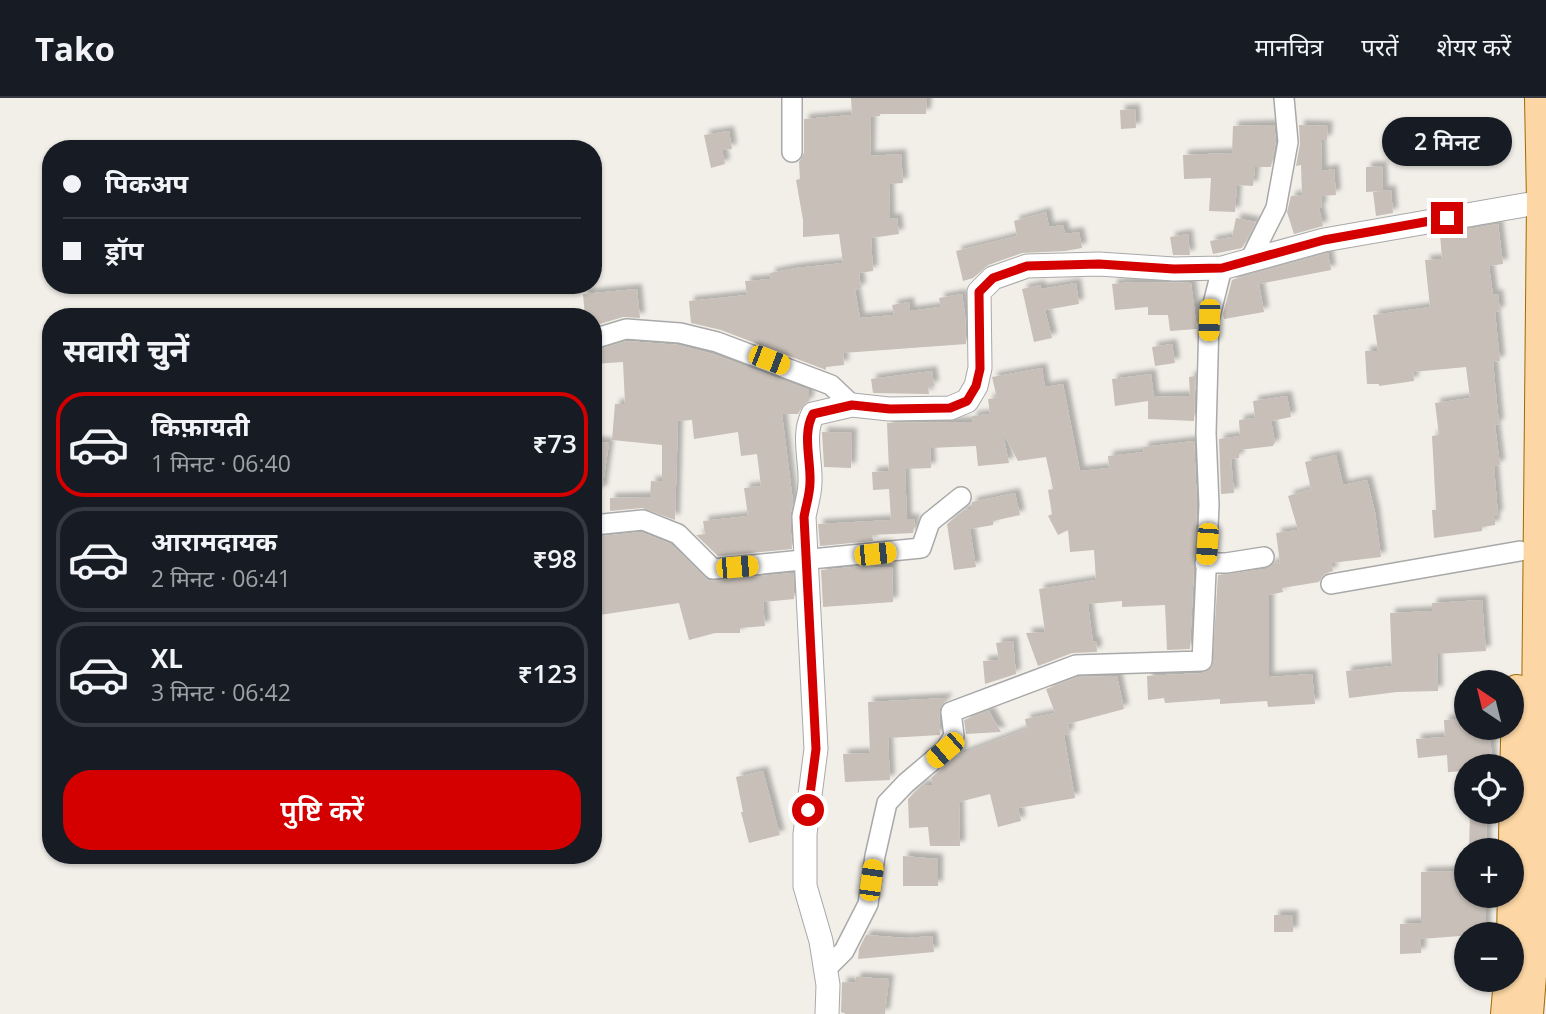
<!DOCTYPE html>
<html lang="hi">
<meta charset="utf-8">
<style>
:root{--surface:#171b24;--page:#20242c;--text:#f1f3f6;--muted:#9ea1a6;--line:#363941;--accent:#d40000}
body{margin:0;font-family:"Open Sans","Noto Sans Devanagari",sans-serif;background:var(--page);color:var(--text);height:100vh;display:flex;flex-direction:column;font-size:26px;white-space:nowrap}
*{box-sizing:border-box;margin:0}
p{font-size:23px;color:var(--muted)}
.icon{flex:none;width:38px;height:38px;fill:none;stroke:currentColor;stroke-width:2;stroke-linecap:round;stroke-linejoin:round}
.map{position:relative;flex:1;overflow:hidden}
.drawer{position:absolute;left:42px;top:210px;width:560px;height:556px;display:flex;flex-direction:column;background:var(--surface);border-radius:28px;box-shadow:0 2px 5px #0004}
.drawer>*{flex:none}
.top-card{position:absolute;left:42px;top:42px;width:560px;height:154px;border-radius:28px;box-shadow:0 2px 5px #0004;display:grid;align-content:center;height:154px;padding:0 21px;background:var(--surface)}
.needle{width:46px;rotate:325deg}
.controls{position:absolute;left:1454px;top:572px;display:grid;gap:14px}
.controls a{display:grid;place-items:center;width:70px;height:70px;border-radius:50%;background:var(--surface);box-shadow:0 2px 5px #0004;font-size:35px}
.end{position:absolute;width:32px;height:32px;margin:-16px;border:9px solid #d40000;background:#fff;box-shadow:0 0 0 4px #fff}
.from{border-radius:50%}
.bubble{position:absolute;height:49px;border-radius:24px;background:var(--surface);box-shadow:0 2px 5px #0004;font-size:23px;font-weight:600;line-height:49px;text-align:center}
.car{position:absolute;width:21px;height:42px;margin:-21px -10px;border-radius:9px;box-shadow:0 0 5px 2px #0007;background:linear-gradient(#f5c518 24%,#345 0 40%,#f5c518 0 76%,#345 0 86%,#f5c518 0)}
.top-card b{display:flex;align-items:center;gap:24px;height:66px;font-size:26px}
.top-card b+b{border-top:2px solid var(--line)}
.top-card i{width:18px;height:18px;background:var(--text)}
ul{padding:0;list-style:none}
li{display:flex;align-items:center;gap:21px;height:105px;margin:0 14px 10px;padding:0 7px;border:4px solid var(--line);border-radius:28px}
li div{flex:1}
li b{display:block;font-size:26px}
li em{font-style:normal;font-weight:600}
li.on{border-color:var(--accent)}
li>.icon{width:63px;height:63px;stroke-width:1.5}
h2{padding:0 21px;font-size:32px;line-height:84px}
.primary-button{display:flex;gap:14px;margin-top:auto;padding:14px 21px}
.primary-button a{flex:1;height:80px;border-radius:28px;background:var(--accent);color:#fff;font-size:28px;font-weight:600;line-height:80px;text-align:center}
header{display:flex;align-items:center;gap:42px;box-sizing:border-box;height:98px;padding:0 35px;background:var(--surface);border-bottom:2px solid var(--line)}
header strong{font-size:33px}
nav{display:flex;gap:38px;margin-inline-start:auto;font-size:24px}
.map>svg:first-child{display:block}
.building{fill:#c7bfb8;filter:url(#shadow)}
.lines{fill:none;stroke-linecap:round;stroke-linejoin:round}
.minor-casing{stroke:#a9a9a9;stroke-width:22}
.tertiary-casing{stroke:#a9a9a9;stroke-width:25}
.primary-casing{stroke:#a06b00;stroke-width:32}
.minor{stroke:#fff;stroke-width:19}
.tertiary{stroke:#fff;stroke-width:23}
.primary{stroke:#fcd6a4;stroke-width:30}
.route{stroke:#d40000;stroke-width:9}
</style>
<header>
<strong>Tako</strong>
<nav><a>मानचित्र</a><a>परतें</a><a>शेयर करें</a></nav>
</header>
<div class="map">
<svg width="1546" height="916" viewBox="0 0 1546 916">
<defs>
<filter id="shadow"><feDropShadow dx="5" dy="-5" stdDeviation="2" flood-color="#0004"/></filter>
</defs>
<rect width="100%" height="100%" fill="#f2efe9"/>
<!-- building -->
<g class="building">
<polygon points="851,0 927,0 926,16 880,16 880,18 871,19 870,58 901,56 903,85 889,86 890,121 897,120 899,136 871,140 873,173 859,175 861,190 855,192 860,220 894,217 892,207 909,204 910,213 941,209 939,200 962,196 965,217 966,246 843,255 844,267 826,269 826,272 721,232 691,225 689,203 747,197 745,183 771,181 770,175 796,170 843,165 839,136 803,139 803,122 796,82 800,81 799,64 804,55 804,21 852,17"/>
<polygon points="1135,11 1136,30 1121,31 1120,12"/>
<polygon points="1267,27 1274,27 1276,43 1271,69 1255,69 1253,88 1237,87 1235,114 1209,113 1211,80 1184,81 1183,57 1232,55 1233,28"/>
<polygon points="1299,27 1328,28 1327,42 1321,42 1322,73 1334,71 1336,97 1321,98 1322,109 1319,110 1323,128 1294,136 1287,114 1291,98 1302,97 1301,67 1296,68 1300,46"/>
<polygon points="729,33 732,51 722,52 725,66 711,70 704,37"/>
<polygon points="1382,68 1383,93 1391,92 1393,115 1376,118 1373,94 1382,93 1366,94 1366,69"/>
<polygon points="1046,114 1049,129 1063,127 1065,136 1079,134 1082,150 1065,153 1022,155 988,167 973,180 963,183 956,153 1017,138 1014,123"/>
<polygon points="1236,120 1256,124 1242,150 1213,156 1210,143 1232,139"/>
<polygon points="1498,126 1503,166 1489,168 1493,197 1498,196 1500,213 1495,214 1500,263 1493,264 1499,326 1495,327 1500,367 1494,368 1498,417 1495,418 1495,427 1482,429 1482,433 1434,440 1432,412 1436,412 1432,338 1439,337 1435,305 1470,300 1466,269 1413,274 1414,283 1379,288 1379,286 1367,286 1365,253 1378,253 1373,217 1430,209 1425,162 1442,161 1440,136"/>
<polygon points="1188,136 1190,157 1173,157 1170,139"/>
<polygon points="1328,155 1331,172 1259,186 1264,214 1224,221 1223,216 1232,182"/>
<polygon points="1133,184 1191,185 1197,231 1170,233 1168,217 1148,217 1148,209 1115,212 1112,186"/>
<polygon points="1076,185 1079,206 1045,212 1052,240 1034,244 1022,191 1040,187 1041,191"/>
<polygon points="637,191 640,220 623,219 593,228 593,219 585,219 583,196"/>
<polygon points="627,243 678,247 713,256 809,292 809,303 804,306 798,316 782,316 793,404 790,419 792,451 718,458 696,437 705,436 703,423 748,418 744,390 761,388 757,356 741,358 738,334 694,341 692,322 678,323 675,422 642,410 610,413 610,400 650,399 651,383 662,384 662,347 612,342 615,306 625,306 623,264 593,266 593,253"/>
<polygon points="1172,246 1175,265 1155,268 1152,249"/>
<polygon points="1042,270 1045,289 1063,286 1080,373 1109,370 1108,358 1144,354 1143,349 1194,343 1197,407 1190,551 1167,552 1165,507 1122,509 1122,503 1088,506 1093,544 1096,543 1097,554 1072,555 1038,568 1026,535 1045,534 1039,491 1096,482 1094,452 1070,454 1068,432 1058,437 1048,418 1052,416 1048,392 1053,391 1046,359 1018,363 1003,335 1009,365 978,368 976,348 930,350 931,370 905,371 907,421 915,421 913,435 872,437 873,443 820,448 818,426 891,422 889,391 873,392 872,374 889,373 887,325 973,324 972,318 990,316 988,301 997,300 992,279"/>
<polygon points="932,273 934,288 928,289 929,296 873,295 871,281"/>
<polygon points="1151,276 1154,299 1190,298 1189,279 1195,278 1194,323 1148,321 1148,303 1115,308 1112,281"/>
<polygon points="1287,298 1291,319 1271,323 1275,344 1273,348 1239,352 1239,360 1231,361 1234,395 1221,396 1219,341 1240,338 1239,322 1255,320 1253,303"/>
<polygon points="822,334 852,335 851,370 824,369"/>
<polygon points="593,343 609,345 602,393 593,392"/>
<polygon points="1336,357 1343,387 1367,382 1375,414 1381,459 1331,465 1333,473 1324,476 1319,484 1282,490 1283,494 1269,497 1269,579 1312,576 1315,606 1268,609 1267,603 1220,606 1220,601 1165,605 1164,600 1148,602 1147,578 1202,575 1212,570 1218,477 1266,471 1275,464 1280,465 1276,435 1298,432 1288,398 1311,391 1305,364"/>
<polygon points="1015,395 1020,417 993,423 993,427 970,431 976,469 954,472 947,426 964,412 971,411 972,404"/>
<polygon points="641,434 671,446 709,483 793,475 794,501 763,504 765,528 740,530 740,535 715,535 689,542 679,505 593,518 593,439"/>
<polygon points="874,467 874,469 892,469 893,504 823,509 821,472"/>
<polygon points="1482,502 1486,553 1437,556 1438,593 1397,594 1349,600 1346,573 1392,568 1390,515 1432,513 1432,505"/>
<polygon points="1013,543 1016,576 985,586 983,563 999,562 996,545"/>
<polygon points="1117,578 1124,611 1068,626 1069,636 1064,637 1075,700 1018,710 1021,723 998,729 990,696 959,704 960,748 930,748 928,729 909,730 908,701 922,687 933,687 931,680 956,658 1027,631 1025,621 1055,615 1046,591 1078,579"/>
<polygon points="948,600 939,611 940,637 888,640 890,682 845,684 843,656 870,655 868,604"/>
<polygon points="989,613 1001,634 966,636 964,622"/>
<polygon points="1466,620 1466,630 1489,630 1493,668 1466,668 1466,673 1448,674 1447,657 1418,660 1416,641 1445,639 1444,622"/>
<polygon points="763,673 780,737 749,745 741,714 743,714 736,679"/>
<polygon points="1470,714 1486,714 1487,752 1469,752"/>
<polygon points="903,758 938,761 938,788 903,788"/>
<polygon points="1466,773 1466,798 1486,798 1486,836 1421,841 1421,855 1400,856 1400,826 1421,825 1421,774"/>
<rect x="1274" y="817" width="19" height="17"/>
<polygon points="866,837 906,840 932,838 934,854 858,861 859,851"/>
<polygon points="856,879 889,881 885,916 846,916 841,914 842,884 855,885"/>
</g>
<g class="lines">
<defs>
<g id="minor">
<polyline points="792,0 792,54"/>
<polyline points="1250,162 1276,110 1288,44 1284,0"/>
<polyline points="593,241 626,231 680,235 717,244 831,287 852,307"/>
<polyline points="593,427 643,422 678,436 713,471 921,450 930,424 961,399"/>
<polyline points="1205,465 1226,465 1264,459"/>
<polyline points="1331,486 1520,453"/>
<polyline points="825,872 844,853 868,806 875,758 887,705 906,685 945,652 954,638 951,614 1076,567 1202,563 1209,407 1206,335 1209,222 1222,170"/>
</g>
<path id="tertiary" d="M 827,916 L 828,887 L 821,843 L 805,788 L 805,736 L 816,651 L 804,419 C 806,407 810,396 810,384 C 811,362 802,336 813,316 L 852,307 L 889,311 L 950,310 L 967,303 L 976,288 L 980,270 L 979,194 L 993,180 L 1027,168 L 1099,166 L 1174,171 L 1222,170 L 1324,142 L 1542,104"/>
<g id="primary">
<polyline points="1512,840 1517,592"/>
<polyline points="1506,916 1509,882"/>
<polyline points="1528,916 1535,827 1542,104 1540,0"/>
</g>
</defs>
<!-- minor casing -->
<use href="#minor" class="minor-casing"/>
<!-- tertiary casing -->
<use href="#tertiary" class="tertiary-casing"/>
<!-- primary casing -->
<use href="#primary" class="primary-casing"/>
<!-- minor -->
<use href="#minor" class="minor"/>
<!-- tertiary -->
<use href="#tertiary" class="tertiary"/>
<!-- primary -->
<use href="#primary" class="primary"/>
</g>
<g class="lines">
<!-- route -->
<path class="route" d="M 808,712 L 816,651 L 804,419 C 806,407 810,396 810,384 C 811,362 802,336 813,316 L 852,307 L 890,311 L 950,310 L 967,303 L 976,288 L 980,271 L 979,194 L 993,180 L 1027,168 L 1099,166 L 1174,171 L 1222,170 L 1324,142 L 1447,120"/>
</g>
</svg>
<div class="controls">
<a><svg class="needle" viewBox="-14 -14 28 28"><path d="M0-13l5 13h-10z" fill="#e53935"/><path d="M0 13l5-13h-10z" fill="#9ea1a6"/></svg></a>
<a><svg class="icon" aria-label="locate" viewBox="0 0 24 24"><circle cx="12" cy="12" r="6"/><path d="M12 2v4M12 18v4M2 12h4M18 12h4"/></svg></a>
<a>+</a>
<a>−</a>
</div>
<i class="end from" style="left:808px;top:712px"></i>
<i class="end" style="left:1447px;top:120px"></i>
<div class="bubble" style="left:1382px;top:19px;width:130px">2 मिनट</div>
<i class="car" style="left:1209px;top:222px;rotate:182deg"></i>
<i class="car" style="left:769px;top:262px;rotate:111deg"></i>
<i class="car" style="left:1207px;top:446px;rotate:184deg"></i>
<i class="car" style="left:875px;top:456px;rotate:84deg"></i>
<i class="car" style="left:737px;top:469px;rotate:85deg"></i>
<i class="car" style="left:945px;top:652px;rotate:229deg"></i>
<i class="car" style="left:871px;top:782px;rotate:8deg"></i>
<div class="top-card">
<b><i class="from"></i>पिकअप</b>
<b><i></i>ड्रॉप</b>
</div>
<section class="drawer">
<h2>सवारी चुनें</h2>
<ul>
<li class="on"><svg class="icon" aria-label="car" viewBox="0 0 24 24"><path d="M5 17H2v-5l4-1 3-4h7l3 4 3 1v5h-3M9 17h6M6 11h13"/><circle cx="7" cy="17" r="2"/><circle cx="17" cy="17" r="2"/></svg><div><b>किफ़ायती</b><p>1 मिनट · 06:40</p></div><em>₹73</em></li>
<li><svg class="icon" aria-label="car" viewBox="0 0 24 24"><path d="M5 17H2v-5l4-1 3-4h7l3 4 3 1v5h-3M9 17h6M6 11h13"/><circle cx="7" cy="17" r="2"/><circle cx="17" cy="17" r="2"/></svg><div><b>आरामदायक</b><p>2 मिनट · 06:41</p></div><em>₹98</em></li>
<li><svg class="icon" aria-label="car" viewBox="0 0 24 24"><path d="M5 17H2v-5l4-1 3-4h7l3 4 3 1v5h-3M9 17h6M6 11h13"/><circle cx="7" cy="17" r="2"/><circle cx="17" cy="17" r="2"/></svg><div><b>XL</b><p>3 मिनट · 06:42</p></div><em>₹123</em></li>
</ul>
<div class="primary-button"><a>पुष्टि करें</a></div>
</section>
</div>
